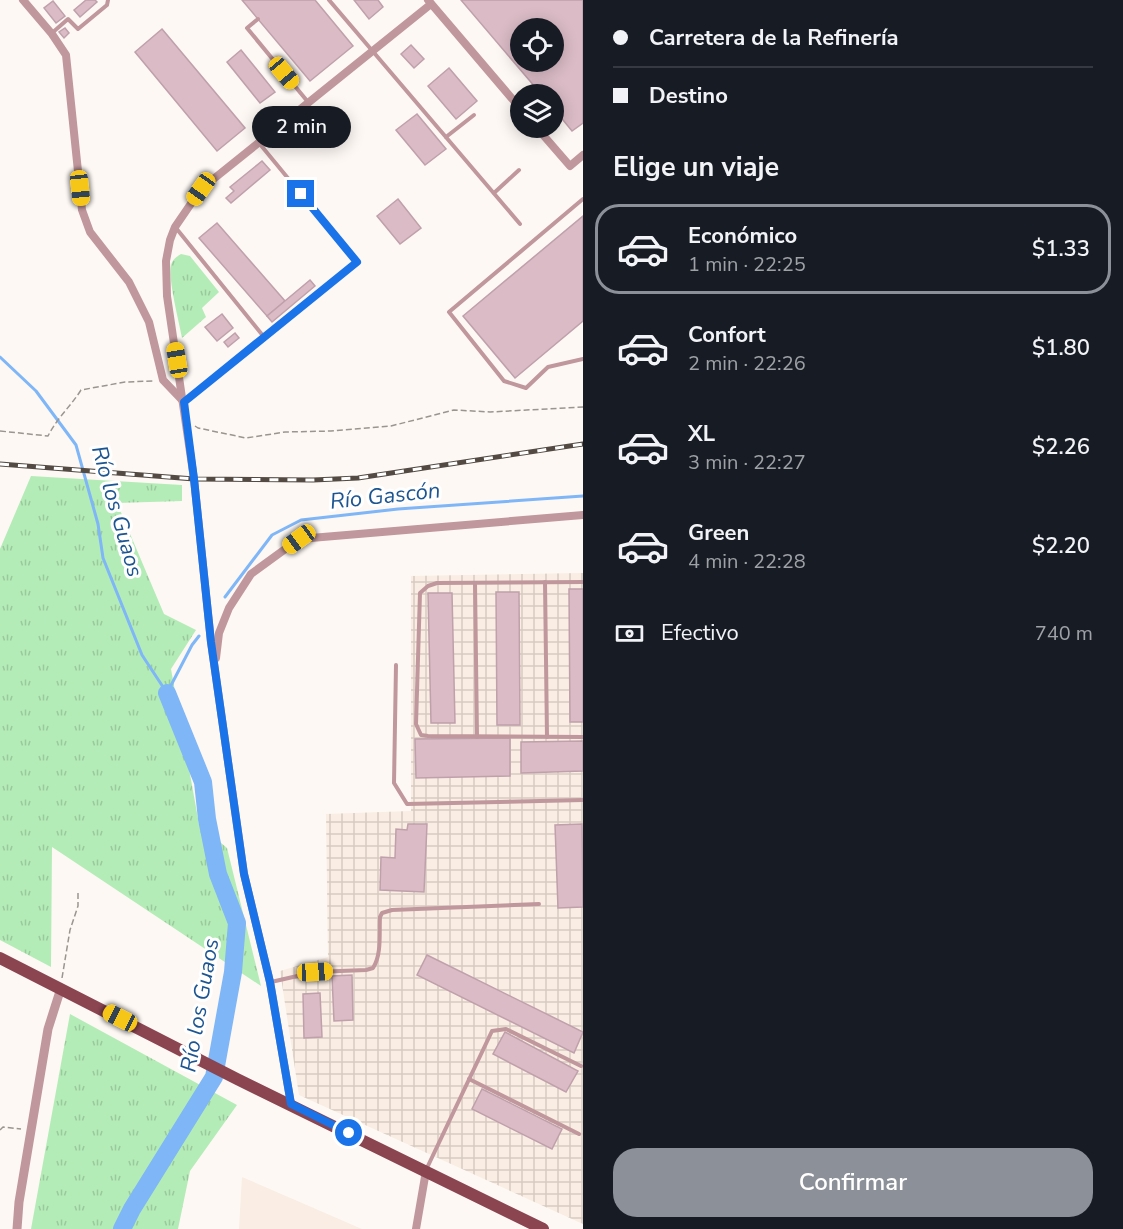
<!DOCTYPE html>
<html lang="es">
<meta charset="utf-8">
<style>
:root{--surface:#171b24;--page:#20242c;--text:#f1f3f6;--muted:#9ea1a6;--line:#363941;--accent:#8c9099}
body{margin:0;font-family:"Nunito Sans",sans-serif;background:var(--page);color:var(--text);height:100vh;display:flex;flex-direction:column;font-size:22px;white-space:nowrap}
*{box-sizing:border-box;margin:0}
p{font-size:20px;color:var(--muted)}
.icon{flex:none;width:33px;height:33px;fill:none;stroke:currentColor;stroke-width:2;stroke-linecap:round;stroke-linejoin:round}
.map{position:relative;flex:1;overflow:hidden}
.side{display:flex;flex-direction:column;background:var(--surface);width:540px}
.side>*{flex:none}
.guide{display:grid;align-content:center;height:132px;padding:0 30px;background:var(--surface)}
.fabs{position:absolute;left:510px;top:18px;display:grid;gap:12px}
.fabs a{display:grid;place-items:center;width:54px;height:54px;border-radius:50%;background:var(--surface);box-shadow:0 3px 15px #0003;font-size:30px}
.end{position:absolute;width:27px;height:27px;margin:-14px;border:8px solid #1a73e8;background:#fff;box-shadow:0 0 0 3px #fff}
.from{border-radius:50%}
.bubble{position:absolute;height:42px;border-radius:21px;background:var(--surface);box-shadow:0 3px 15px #0003;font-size:20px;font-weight:600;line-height:42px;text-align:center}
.car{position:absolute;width:18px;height:36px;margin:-18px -9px;border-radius:8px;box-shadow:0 0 4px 2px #0007;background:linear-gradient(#f5c518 24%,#345 0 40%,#f5c518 0 76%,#345 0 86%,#f5c518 0)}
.guide b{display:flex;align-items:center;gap:21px;height:57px;font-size:22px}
.guide b+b{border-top:2px solid var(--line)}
.guide i{width:15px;height:15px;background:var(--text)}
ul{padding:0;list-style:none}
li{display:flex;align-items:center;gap:18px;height:90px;margin:0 12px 9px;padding:0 18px;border:3px solid transparent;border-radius:24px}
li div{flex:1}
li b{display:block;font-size:22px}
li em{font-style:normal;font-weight:600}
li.active{border-color:var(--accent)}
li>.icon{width:54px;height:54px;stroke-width:1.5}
h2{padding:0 30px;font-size:27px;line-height:72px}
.pay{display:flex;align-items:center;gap:15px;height:66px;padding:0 30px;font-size:22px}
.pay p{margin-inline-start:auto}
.action{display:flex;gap:12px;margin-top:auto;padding:12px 30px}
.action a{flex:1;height:69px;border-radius:24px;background:var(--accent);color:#fff;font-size:24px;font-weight:600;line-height:69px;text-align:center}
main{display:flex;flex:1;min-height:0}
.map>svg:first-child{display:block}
.built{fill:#faede3}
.industrial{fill:url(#industrial-grid)}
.grass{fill:url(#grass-tufts)}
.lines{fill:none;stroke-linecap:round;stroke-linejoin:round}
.stream{stroke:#7eb6f7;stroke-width:3}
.river{stroke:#7eb6f7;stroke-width:18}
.building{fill:#dabbc6;stroke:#bfa0ab;stroke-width:1.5;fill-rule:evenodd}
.path{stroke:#9b958f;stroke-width:1.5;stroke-dasharray:6 3;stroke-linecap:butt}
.service{stroke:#c0979c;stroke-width:4}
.minor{stroke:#c0979c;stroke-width:8}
.tertiary{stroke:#c0979c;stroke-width:9}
.primary{stroke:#8a4551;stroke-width:12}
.rail-casing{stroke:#524a43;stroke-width:5}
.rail{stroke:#fff;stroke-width:3;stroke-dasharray:9;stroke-linecap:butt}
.route{stroke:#1a73e8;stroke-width:8}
.labels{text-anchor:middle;stroke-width:6;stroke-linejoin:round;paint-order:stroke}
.water-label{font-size:22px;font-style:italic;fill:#1d5591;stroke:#fff}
</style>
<main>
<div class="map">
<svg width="583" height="1229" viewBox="0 0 583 1229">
<defs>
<pattern id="industrial-grid" width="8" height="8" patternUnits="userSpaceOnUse" patternTransform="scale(1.5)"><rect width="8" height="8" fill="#faede3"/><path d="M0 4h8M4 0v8" fill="none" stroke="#d6cbc2"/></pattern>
<pattern id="grass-tufts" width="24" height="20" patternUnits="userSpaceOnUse" patternTransform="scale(1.5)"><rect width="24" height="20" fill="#b4ecb7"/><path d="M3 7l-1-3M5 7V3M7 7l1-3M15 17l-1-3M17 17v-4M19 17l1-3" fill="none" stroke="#9aca9c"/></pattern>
</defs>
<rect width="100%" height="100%" fill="#fdf8f4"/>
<!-- built -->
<polygon class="built" points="242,1177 362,1229 239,1229"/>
<!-- industrial -->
<polygon class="industrial" points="583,573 583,1224 299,1095 280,971 328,957 326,814 411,811 411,576"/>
<!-- grass -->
<g class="grass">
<path d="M 181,254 L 190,256 L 219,292 L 202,308 L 206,317 L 182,338 C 179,321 168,280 171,265 C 173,259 176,257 181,254 Z"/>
<polygon points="31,476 182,485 182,501 117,503 164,614 196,630 171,669 199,824 227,848 261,986 52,847 51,967 0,940 0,549"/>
<polygon points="70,1014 237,1105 190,1171 178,1229 31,1229"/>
</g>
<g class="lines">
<!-- stream -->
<g class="stream">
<polyline points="0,357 36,391 76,445 98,524 103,558 142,655 167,693 192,645 199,636"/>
<polyline points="225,597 272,535 301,520 398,509 583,496"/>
</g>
<!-- river -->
<polyline class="river" points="122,1229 132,1209 214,1077 233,972 237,923 218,874 207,819 203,782 167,693"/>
</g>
<!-- building -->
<g class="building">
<polygon points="86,0 95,0 97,2 80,17 74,10"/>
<polygon points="242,0 315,0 353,46 310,81"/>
<polygon points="354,0 378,0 383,7 369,19"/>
<path d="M 461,0 L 583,0 L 583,123 L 572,131 L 554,109 L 554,94 L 541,94 ZM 520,28 L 554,28 L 554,62 L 520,62 Z"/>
<polygon points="53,1 65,16 56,23 44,8"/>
<polygon points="65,28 69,33 64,38 59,32"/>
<polygon points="162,29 245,128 217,151 135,52"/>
<polygon points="411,45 424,59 414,68 401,54"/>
<polygon points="241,50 275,92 260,103 227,62"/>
<polygon points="449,68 477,101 456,119 428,86"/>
<polygon points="417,114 446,149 425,165 396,130"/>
<polygon points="262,161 270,170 231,203 226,198 234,191 230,187"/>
<polygon points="398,199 421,228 400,244 377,216"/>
<polygon points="583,216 583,321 515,378 463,316"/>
<polygon points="217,223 285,301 267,316 199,238"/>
<polygon points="310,280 315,286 272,322 267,316"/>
<polygon points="222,314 233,328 217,341 205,327"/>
<polygon points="235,333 239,338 228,347 224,342"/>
<polygon points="569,589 583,589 583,722 570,722"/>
<polygon points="496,592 519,592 520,725 497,725"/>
<polygon points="428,593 452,593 455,723 431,723"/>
<polygon points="510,738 510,776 416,778 415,739"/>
<polygon points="583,741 583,771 521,773 521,742"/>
<polygon points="408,824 427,824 424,892 380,890 381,857 395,858 396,829 407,830"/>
<polygon points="582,824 583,907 558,908 555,825"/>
<polygon points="427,955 583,1032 574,1053 417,975"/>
<polygon points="352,975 353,1020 334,1021 332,976"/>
<polygon points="320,993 322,1037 304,1038 303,994"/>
<polygon points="505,1032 578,1071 566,1092 493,1054"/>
<polygon points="482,1089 562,1129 552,1149 472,1109"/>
</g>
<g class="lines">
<!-- path -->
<g class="path">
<polyline points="195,426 198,428 246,438 285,432 331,431 391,426 454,410 490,412 583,407"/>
<path d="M 0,431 L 48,436 C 57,418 71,406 81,390 L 125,382 L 154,381"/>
<polyline points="62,978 70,930 78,906 78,893"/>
<polyline points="0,1130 3,1127 21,1129"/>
</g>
<!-- service -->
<g class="service">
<polyline points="329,0 520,224"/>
<polyline points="258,19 247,28 308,102"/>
<polyline points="52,33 68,19 78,29 107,5 108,0"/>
<polyline points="446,137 474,115"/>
<polyline points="494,193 519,170"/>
<polyline points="583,199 449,312 504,381 526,388 548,367 583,359"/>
<polyline points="176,228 264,337"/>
<polyline points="184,402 357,262 259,143"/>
<polyline points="545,582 547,737"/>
<polyline points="583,582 437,583 428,586 420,593 416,724 421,735 428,736 583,737"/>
<polyline points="475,583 477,737"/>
<polyline points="396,665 394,783 407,804 583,800"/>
<path d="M 271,982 L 315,972 L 366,970 L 373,968 C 382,954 379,933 380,917 L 382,913 L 392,910 L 539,904"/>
<polyline points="469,1079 579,1134"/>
<polyline points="426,1170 492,1031 506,1029 581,1066"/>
</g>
<!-- minor -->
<g class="minor">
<polyline points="23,0 52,34 66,55 82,210 90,232 129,282 149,322 163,380 183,401"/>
<polyline points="428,0 520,108"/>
<polyline points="537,128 570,166 583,155"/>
<polyline points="216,658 219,633 229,608 251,574 299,539 583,515"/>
<polyline points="291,1104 270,982 244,874 211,642 194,479 167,296 166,261 170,240 175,227 201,189 431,4"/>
<polyline points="416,1229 426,1171"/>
</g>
<!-- tertiary -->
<polyline class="tertiary" points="17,1229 19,1202 48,1029 61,988"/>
<!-- primary -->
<polyline class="primary" points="0,958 237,1079 543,1229"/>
<defs>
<polyline id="rail" points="0,464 194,479 313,480 358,478 583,444"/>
</defs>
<!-- rail casing -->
<use href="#rail" class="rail-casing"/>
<!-- rail -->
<use href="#rail" class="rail"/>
</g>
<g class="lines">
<!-- route -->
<polyline class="route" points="301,194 357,262 184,402 194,479 211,642 244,874 270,982 291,1104 349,1133"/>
</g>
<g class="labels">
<!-- water labels -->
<g class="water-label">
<text transform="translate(385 495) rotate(-6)" y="8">Río Gascón</text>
<text transform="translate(118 511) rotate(74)" y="8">Río los Guaos</text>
<text transform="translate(199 1005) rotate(-80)" y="8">Río los Guaos</text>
</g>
</g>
</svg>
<div class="fabs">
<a><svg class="icon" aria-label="locate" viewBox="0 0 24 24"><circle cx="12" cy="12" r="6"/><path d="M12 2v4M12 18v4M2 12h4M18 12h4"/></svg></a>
<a><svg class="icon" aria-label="layers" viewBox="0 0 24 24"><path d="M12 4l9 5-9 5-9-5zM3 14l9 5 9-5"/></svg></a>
</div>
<i class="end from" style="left:349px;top:1133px"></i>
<i class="end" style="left:301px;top:194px"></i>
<div class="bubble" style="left:252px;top:106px;width:99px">2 min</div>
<i class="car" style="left:284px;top:73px;rotate:140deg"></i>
<i class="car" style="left:80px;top:188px;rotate:174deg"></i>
<i class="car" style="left:201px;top:189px;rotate:215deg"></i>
<i class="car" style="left:177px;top:360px;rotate:351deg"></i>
<i class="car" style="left:299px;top:539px;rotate:234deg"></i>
<i class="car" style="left:315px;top:972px;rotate:87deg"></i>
<i class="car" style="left:120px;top:1018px;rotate:297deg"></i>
</div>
<section class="side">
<div class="guide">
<b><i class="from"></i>Carretera de la Refinería</b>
<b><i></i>Destino</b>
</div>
<h2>Elige un viaje</h2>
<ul>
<li class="active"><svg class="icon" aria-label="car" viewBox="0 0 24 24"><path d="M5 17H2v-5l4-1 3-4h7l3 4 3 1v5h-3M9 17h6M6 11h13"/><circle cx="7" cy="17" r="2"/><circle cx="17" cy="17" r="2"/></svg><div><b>Económico</b><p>1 min · 22:25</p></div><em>$1.33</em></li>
<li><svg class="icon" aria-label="car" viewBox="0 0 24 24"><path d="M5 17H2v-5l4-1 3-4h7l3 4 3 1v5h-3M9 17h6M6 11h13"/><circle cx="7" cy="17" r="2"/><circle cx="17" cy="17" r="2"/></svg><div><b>Confort</b><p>2 min · 22:26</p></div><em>$1.80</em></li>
<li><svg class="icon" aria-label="car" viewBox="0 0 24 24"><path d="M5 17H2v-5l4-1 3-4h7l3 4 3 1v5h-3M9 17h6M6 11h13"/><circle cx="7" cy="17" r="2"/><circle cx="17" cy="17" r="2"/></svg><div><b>XL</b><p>3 min · 22:27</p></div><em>$2.26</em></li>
<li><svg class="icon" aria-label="car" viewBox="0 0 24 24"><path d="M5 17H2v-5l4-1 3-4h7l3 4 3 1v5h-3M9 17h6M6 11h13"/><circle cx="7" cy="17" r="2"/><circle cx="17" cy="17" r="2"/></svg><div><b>Green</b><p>4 min · 22:28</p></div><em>$2.20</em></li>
</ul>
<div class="pay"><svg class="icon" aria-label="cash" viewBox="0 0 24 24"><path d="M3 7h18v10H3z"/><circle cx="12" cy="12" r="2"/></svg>Efectivo<p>740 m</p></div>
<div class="action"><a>Confirmar</a></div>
</section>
</main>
